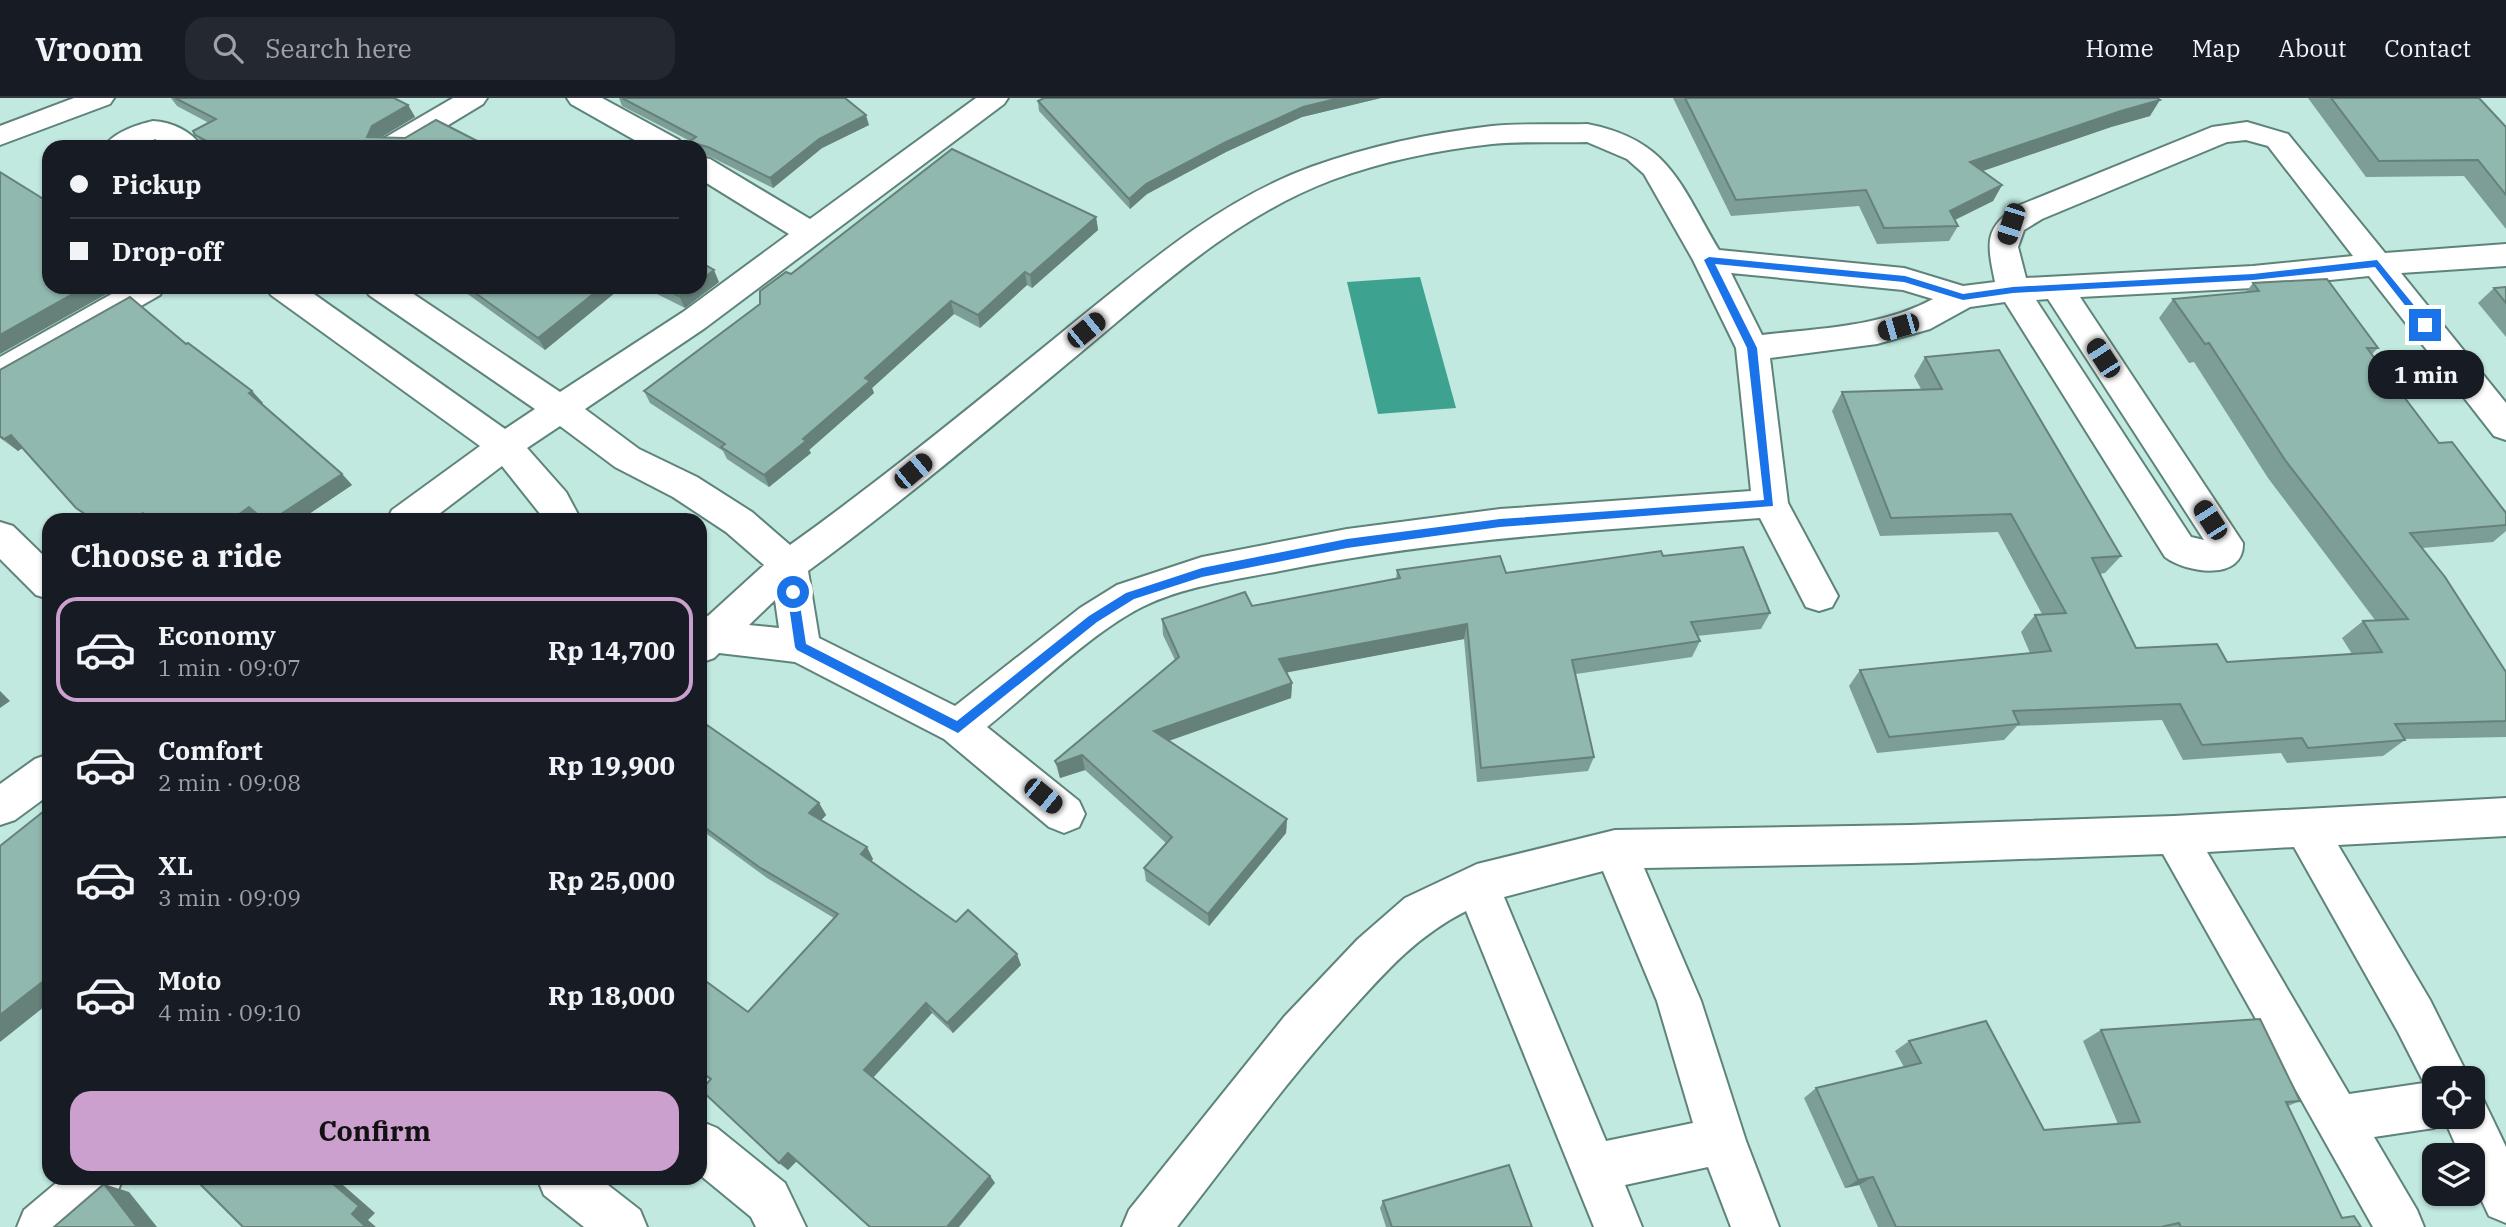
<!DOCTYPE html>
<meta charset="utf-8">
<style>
:root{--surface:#171b24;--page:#242831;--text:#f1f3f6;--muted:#9ea1a6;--line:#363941;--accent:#cb9fce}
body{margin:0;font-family:"IBM Plex Serif",serif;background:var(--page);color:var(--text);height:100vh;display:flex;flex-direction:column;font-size:26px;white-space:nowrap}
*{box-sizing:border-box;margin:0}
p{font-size:23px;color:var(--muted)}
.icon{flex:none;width:38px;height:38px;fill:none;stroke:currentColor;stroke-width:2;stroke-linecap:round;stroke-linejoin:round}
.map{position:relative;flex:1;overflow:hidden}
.side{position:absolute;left:42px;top:415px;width:665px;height:672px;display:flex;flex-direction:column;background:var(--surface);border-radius:21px;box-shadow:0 2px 5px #0004}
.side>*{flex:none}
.hud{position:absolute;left:42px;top:42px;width:665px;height:154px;border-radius:21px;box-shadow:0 2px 5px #0004;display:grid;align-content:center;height:154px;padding:0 28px;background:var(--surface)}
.tools{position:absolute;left:2422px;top:968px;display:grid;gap:14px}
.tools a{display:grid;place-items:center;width:63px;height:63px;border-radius:14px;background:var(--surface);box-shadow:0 2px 5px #0004;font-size:35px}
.end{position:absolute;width:32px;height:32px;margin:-16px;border:9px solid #1a73e8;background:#fff;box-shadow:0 0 0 4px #fff}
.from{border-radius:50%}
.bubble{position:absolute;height:49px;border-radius:21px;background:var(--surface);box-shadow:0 2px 5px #0004;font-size:23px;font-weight:700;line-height:49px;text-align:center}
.car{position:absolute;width:21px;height:42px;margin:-21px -10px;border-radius:9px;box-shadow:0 0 5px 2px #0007;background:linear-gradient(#222 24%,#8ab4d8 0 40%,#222 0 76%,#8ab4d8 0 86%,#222 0)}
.hud b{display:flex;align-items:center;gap:24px;height:66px;font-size:26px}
.hud b+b{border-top:2px solid var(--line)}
.hud i{width:18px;height:18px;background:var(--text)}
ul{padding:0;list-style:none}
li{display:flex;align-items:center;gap:21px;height:105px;margin:0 14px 10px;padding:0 14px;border:4px solid transparent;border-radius:21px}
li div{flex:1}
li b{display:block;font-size:26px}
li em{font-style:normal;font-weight:700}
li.current{border-color:var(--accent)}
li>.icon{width:63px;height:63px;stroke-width:1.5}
h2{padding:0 28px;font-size:32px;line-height:84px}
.action{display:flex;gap:14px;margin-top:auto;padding:14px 28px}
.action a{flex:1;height:80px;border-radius:21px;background:var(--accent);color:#111;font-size:28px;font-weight:700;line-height:80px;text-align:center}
header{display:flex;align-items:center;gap:42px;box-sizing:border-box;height:98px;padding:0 35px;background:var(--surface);border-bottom:2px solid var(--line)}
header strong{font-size:33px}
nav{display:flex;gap:38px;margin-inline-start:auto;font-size:24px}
.search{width:490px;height:63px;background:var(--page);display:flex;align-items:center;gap:18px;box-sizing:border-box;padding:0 24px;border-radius:21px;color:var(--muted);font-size:26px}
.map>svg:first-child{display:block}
.water{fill:#3da28f}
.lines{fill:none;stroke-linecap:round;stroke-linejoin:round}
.minor-casing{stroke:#5e837a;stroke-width:4}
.minor{fill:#fff;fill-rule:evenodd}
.wall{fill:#7d9e96}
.shaded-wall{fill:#66817a}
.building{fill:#91b8ae;stroke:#66817a;stroke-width:2}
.route{fill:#1a73e8}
</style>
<header>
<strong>Vroom</strong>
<div class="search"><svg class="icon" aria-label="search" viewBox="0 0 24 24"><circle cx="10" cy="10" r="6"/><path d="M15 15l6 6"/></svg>Search here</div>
<nav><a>Home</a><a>Map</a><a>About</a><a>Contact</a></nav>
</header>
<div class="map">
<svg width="2506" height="1129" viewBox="0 0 2506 1129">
<rect width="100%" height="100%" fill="#c1e9df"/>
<!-- water -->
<polygon class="water" points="1420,179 1456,310 1378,316 1347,184"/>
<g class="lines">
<defs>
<g id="minor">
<polygon points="74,0 114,0 110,6 0,47 0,28"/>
<polygon points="453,0 487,0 483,6 412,49 376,49 381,42"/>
<polygon points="567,0 602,0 679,42 684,49 647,49 571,6"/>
<path d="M 976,0 L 1008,0 L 1004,6 L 705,230 L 585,311 L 639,351 L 697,379 L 752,414 L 790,447 C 885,379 975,305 1065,232 C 1142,170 1218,103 1311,69 C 1369,48 1431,35 1492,28 C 1523,25 1556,27 1587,26 C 1670,42 1680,87 1719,152 L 1904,170 L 1963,188 L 1995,184 C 1987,145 1983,129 2020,107 L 2212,29 L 2247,24 L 2288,36 L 2385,155 L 2506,146 L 2506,168 L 2401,175 L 2506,305 L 2506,342 L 2494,338 L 2369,178 L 2253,190 L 2080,199 L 2243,445 C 2244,484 2186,475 2165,459 L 2005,204 L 1970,209 L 1930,231 L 1877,246 L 1770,260 L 1788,405 L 1838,498 L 1832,509 L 1819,513 L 1806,509 L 1760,420 C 1599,432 1439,441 1280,473 C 1235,482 1184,488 1142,509 C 1091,535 1033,592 987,629 L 1079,703 L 1085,716 L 1079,729 L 1064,735 L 1049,729 L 944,641 L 795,564 L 719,555 L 714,560 L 700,565 L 700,515 L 708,518 L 764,467 L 726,434 L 673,399 L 615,369 L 560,328 L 527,350 L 566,394 L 581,422 L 545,422 L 502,368 L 431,422 L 387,422 L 392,412 L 480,348 L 271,197 L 266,189 L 304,189 L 505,331 L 535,311 L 369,197 L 364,189 L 403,189 L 560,294 L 683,214 L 789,136 L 700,81 L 700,59 L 710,61 L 810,121 ZM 2246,42 L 2268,48 L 2353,158 L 2253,168 L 2026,180 L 2018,149 L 2024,132 L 2042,121 L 2227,44 ZM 1587,44 L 1627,61 L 1644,76 L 1693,162 L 1736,250 L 1751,393 L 1500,411 L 1347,431 L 1202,459 L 1117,487 L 1080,510 L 955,608 L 819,540 L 808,473 C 902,404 991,329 1080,255 C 1158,190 1236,118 1332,82 C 1383,63 1438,52 1492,46 C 1523,43 1556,45 1587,44 ZM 1731,175 L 1903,192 L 1933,201 C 1881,229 1821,230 1762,237 ZM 2048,201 L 2204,442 L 2191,439 L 2036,202 ZM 775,502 L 779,530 L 749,527 Z"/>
<path d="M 153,23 C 172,24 191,33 202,49 L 168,49 L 155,41 L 140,49 L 104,49 C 114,34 136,27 153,23 Z"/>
<polygon points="124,189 165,189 160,197 12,282 0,286 0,259"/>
<polygon points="0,424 13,428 49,463 49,501 36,497 0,461"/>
<polygon points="49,656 49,697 15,722 0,727 0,686 35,661"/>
<path d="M 2506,700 L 2506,738 L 2338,747 L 2430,902 L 2469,980 L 2434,980 L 2434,1018 L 2473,1018 L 2473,997 L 2483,1001 L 2506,1049 L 2506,1125 L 2489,1118 L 2473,1084 L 2473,1057 L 2460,1057 L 2446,1025 L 2434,1030 L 2374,1039 L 2417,1112 L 2424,1129 L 2373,1129 L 2163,756 L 1911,765 L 1644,770 L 1701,903 L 1746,1043 L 1779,1129 L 1731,1129 L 1708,1069 L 1625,1087 L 1642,1129 L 1594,1129 L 1466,813 C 1417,838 1387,872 1350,913 C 1288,981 1234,1056 1177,1129 L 1122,1129 L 1129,1112 L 1284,919 L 1358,841 L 1405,800 L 1477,766 L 1615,732 L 1911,727 L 2174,718 ZM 2294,749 L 2398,934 L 2424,985 L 2349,996 L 2207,754 ZM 1603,773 L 1657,903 L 1693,1025 L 1606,1043 L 1504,799 Z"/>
<polygon points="700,1023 717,1030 785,1085 806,1129 756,1129 751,1119 700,1077"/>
<polygon points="62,1080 123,1080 116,1097 78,1129 17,1129 24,1112"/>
<polygon points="537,1080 599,1080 640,1112 647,1129 584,1129 544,1097"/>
</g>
</defs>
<!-- minor casing -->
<use href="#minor" class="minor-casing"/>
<!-- minor -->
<use href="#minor" class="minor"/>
</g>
<!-- wall -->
<g class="wall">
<polygon points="171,0 394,0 408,7 415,19 381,39 489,49 205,49 193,33 209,25 177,8"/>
<polygon points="619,0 845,0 869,27 822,50 773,90 711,59 700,56 700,49 691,49 689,44 690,43 622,8"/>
<polygon points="1044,0 1381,0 1302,19 1226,54 1147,96 1130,111 1039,13 1038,3"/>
<polygon points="1673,0 2157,0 2150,18 2111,29 1983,73 2002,87 1993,103 1955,122 1958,128 1949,143 1877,146 1859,108 1731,118"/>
<polygon points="2308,0 2479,0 2506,29 2506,131 2464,78 2366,79"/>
<polygon points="1096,119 1098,132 1032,190 1027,187 980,230 954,216 872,290 874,295 809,352 811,355 769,389 727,361 723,353 650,305 644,293 760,206 791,176"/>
<polygon points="719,184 685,210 643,189 700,189"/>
<polygon points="2253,185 2378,250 2372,256 2439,345 2506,415 2506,433 2493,444 2422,450 2506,574 2506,639 2404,641 2405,642 2383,658 2287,665 2281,655 2183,662 2162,622 2017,628 2004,642 1877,655 1849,588 1860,572 2030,555 2021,534 2035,517 2042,516 1998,434 1880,438 1832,313 1842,294 1921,291 1914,278 1925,259 2121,458 2105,475 2100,476 2136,550 2227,564 2352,556 2342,540 2363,523 2375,522 2268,380 2194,264 2189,265 2159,220 2173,201 2245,195"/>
<polygon points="458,189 622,189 545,252"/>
<polygon points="2506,189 2506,239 2478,205 2494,190"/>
<polygon points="186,246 252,293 263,305 261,306 342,376 352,387 300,422 262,422 260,420 258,422 90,422 76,410 22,350 18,353 0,340 0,272"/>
<polygon points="1663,458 1770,515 1761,531 1697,538 1700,543 1692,559 1576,576 1594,659 1588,673 1477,684 1464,541 1286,574 1292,585 1291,600 1169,643 1287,721 1286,735 1209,828 1146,783 1144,770 1166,745 1085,672 1060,680 1059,677 1055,663 1175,562 1163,537 1162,521 1252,508 1396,481 1397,472 1506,475"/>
<polygon points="700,634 819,705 826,717 821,722 873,761 871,764 956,824 1021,867 953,935 932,915 873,979 990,1078 995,1085 796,1063 788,1072 710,982 700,974 700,879 748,914 834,820 767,780 700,731"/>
<polygon points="2101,932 2300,1003 2288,1008 2342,1120 2361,1129 1878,1129 1859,1087 1845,1090 1804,1000 1816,990 1904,969 1895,953 1909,943 2044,1032 2118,1026 2083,943"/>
<polygon points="1383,1103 1532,1129 1386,1129 1380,1110"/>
</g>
<!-- shaded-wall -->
<g class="shaded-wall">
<polygon points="1340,0 1381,0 1302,19 1226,54 1147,96 1130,111 1129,101 1146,86 1226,44 1303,9"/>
<polygon points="2160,2 2150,18 2111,29 1962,80 1970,64 2121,13"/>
<polygon points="408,7 415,19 380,40 367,39 372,28"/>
<polygon points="866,17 869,27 822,50 773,90 770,80 819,41"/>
<polygon points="2002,87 1993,103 1942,128 1950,113"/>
<polygon points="1096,119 1098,132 1032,190 1030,177"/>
<polygon points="714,172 719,184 685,210 679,198 691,189 700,189 700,183"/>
<polygon points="1025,174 1027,187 980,230 978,217"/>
<polygon points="85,189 119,189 0,256 0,237"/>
<polygon points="602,189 622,189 545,252 538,240"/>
<polygon points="951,203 954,216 872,290 874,295 809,352 811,355 769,389 764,377 865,280"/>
<polygon points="252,293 263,305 259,307 249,295"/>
<polygon points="11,337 24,349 18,353 4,341"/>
<polygon points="342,376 352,387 300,422 272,422"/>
<polygon points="249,409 260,420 258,422 231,422"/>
<polygon points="143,415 151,422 133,422"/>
<polygon points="1467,526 1464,541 1279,576 1279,561"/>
<polygon points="1292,585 1291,600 1156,647 1154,633"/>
<polygon points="0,593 10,603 0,610"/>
<polygon points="1082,657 1085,672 1060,680 1057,666"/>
<polygon points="819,705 826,717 817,727 809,715"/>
<polygon points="1287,721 1286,735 1209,828 1208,816"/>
<polygon points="867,749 873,761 867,768 861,756"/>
<polygon points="1017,856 1021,867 953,935 947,925"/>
<polygon points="42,884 49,888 49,905 0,944 0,917"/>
<polygon points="926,905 932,915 872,981 864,972"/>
<polygon points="788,1055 797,1063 788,1072 779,1065"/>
<polygon points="990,1078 995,1085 959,1129 947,1129"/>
<polygon points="1873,1079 1859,1087 1845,1090 1858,1082"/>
<polygon points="326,1080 335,1080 375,1115 368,1122 376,1129 366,1129 352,1116"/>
<polygon points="104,1086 129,1094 157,1129 137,1129"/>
</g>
<!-- building -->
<g class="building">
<polygon points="175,0 394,0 408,7 372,28 367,39 405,40 436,22 489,49 218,49 195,37 193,33 216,21"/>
<polygon points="622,0 845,0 866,17 819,41 770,80 708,49 689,44 696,39"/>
<polygon points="1044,0 1340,0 1303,9 1226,44 1146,86 1129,101 1038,3"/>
<polygon points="1685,0 2157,0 2160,2 2121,13 1970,64 2002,87 1950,113 1958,128 1884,130 1866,92 1736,102"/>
<polygon points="2331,0 2479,0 2506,29 2506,97 2478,62 2379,63"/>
<polygon points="952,51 1096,119 1030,177 1025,174 978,217 951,203 865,280 870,283 803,341 806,343 764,377 721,349 725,346 644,293 760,206 760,193 786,174 791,176"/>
<polygon points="0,74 45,102 49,106 49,189 85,189 0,237"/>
<polygon points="700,164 714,172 700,183"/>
<polygon points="2327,181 2378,250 2367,250 2439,345 2452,344 2506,415 2506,427 2410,435 2445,479 2506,574 2506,623 2395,626 2405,642 2308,650 2302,640 2202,647 2180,606 2013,613 2019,626 1889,639 1860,572 2051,553 2035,517 2066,515 2011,416 1891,420 1842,294 1942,291 1925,259 1999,252 2121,458 2092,460 2136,550 2217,546 2227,564 2382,554 2363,523 2408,521 2285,362 2209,245 2205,246 2173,201 2259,193 2253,185"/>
<polygon points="467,189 602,189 538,240"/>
<polygon points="661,189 691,189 679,198"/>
<polygon points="2506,189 2506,205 2494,190"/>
<polygon points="130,199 186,246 188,245 252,293 249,295 342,376 272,422 264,422 249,409 231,422 153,422 143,415 133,422 94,422 76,410 11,337 4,341 0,338 0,272"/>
<polygon points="1743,449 1770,515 1691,524 1700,543 1572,562 1594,659 1481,670 1467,526 1279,561 1292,585 1154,633 1287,721 1208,816 1144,770 1172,739 1082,657 1057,666 1055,663 1179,559 1162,521 1245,494 1252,508 1400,480 1397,472 1500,458 1506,475 1661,453 1663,458"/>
<polygon points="707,627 819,705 809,715 867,749 861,756 956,824 968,812 1017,856 947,925 926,905 864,972 990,1078 947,1129 870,1129 788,1055 779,1065 701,992 711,981 700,973 700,879 748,914 838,816 759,769 700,726 700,634"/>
<polygon points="49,709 49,892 42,884 0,917 0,748"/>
<polygon points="2260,921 2300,1003 2286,1004 2342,1120 2354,1118 2361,1129 2181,1129 2179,1125 2161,1129 1896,1129 1873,1079 1858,1082 1816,990 1921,965 1909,943 1986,923 2044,1032 2140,1024 2101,932"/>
<polygon points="1509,1067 1532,1129 1392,1129 1383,1103"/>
<polygon points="194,1080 326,1080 359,1108 352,1116 366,1129 243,1129"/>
<polygon points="104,1086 137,1129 54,1129"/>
</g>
<!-- route -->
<polygon class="route" points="1709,159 1905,178 1963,196 2013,189 2253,176 2377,162 2430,227 2422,229 2375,169 2253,182 2013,195 1963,202 1904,184 1715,166 1757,250 1773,408 1500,429 1347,450 1202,479 1134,501 1097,524 958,635 797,552 795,549 787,494 793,490 798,494 806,546 957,623 1089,518 1126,495 1202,470 1347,441 1500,421 1764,402 1747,250 1704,162"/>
</svg>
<div class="tools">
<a><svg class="icon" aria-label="locate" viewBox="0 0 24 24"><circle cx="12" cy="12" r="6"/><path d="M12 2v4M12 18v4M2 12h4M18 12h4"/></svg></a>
<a><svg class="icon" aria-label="layers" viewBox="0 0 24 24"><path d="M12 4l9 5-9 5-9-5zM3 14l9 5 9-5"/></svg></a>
</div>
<i class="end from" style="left:793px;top:494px"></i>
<i class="end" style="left:2425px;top:227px"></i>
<div class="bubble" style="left:2368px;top:252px;width:116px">1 min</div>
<i class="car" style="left:2011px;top:126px;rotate:198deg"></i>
<i class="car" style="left:1898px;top:229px;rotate:254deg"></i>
<i class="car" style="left:1086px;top:232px;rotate:51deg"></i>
<i class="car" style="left:2103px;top:260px;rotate:327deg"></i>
<i class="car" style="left:913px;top:373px;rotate:50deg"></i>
<i class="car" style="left:2210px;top:422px;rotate:327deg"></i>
<i class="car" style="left:1043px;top:698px;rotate:129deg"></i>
<div class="hud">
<b><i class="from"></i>Pickup</b>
<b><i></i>Drop-off</b>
</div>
<section class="side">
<h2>Choose a ride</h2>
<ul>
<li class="current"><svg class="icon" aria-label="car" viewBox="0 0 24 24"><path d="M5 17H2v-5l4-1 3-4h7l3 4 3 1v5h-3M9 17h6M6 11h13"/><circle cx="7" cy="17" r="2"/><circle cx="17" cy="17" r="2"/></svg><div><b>Economy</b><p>1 min · 09:07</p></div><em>Rp 14,700</em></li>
<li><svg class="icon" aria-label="car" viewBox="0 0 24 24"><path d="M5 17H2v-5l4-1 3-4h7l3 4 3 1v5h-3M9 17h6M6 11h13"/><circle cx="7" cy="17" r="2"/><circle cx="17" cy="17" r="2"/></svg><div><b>Comfort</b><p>2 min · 09:08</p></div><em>Rp 19,900</em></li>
<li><svg class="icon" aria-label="car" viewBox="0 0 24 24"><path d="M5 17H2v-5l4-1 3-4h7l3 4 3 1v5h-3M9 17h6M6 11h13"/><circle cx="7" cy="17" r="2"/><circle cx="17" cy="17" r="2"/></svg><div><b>XL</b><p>3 min · 09:09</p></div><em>Rp 25,000</em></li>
<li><svg class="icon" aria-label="car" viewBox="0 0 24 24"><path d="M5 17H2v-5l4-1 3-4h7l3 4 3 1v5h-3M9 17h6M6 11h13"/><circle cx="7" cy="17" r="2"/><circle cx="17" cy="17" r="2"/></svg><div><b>Moto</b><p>4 min · 09:10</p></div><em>Rp 18,000</em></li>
</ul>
<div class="action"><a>Confirm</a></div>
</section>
</div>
